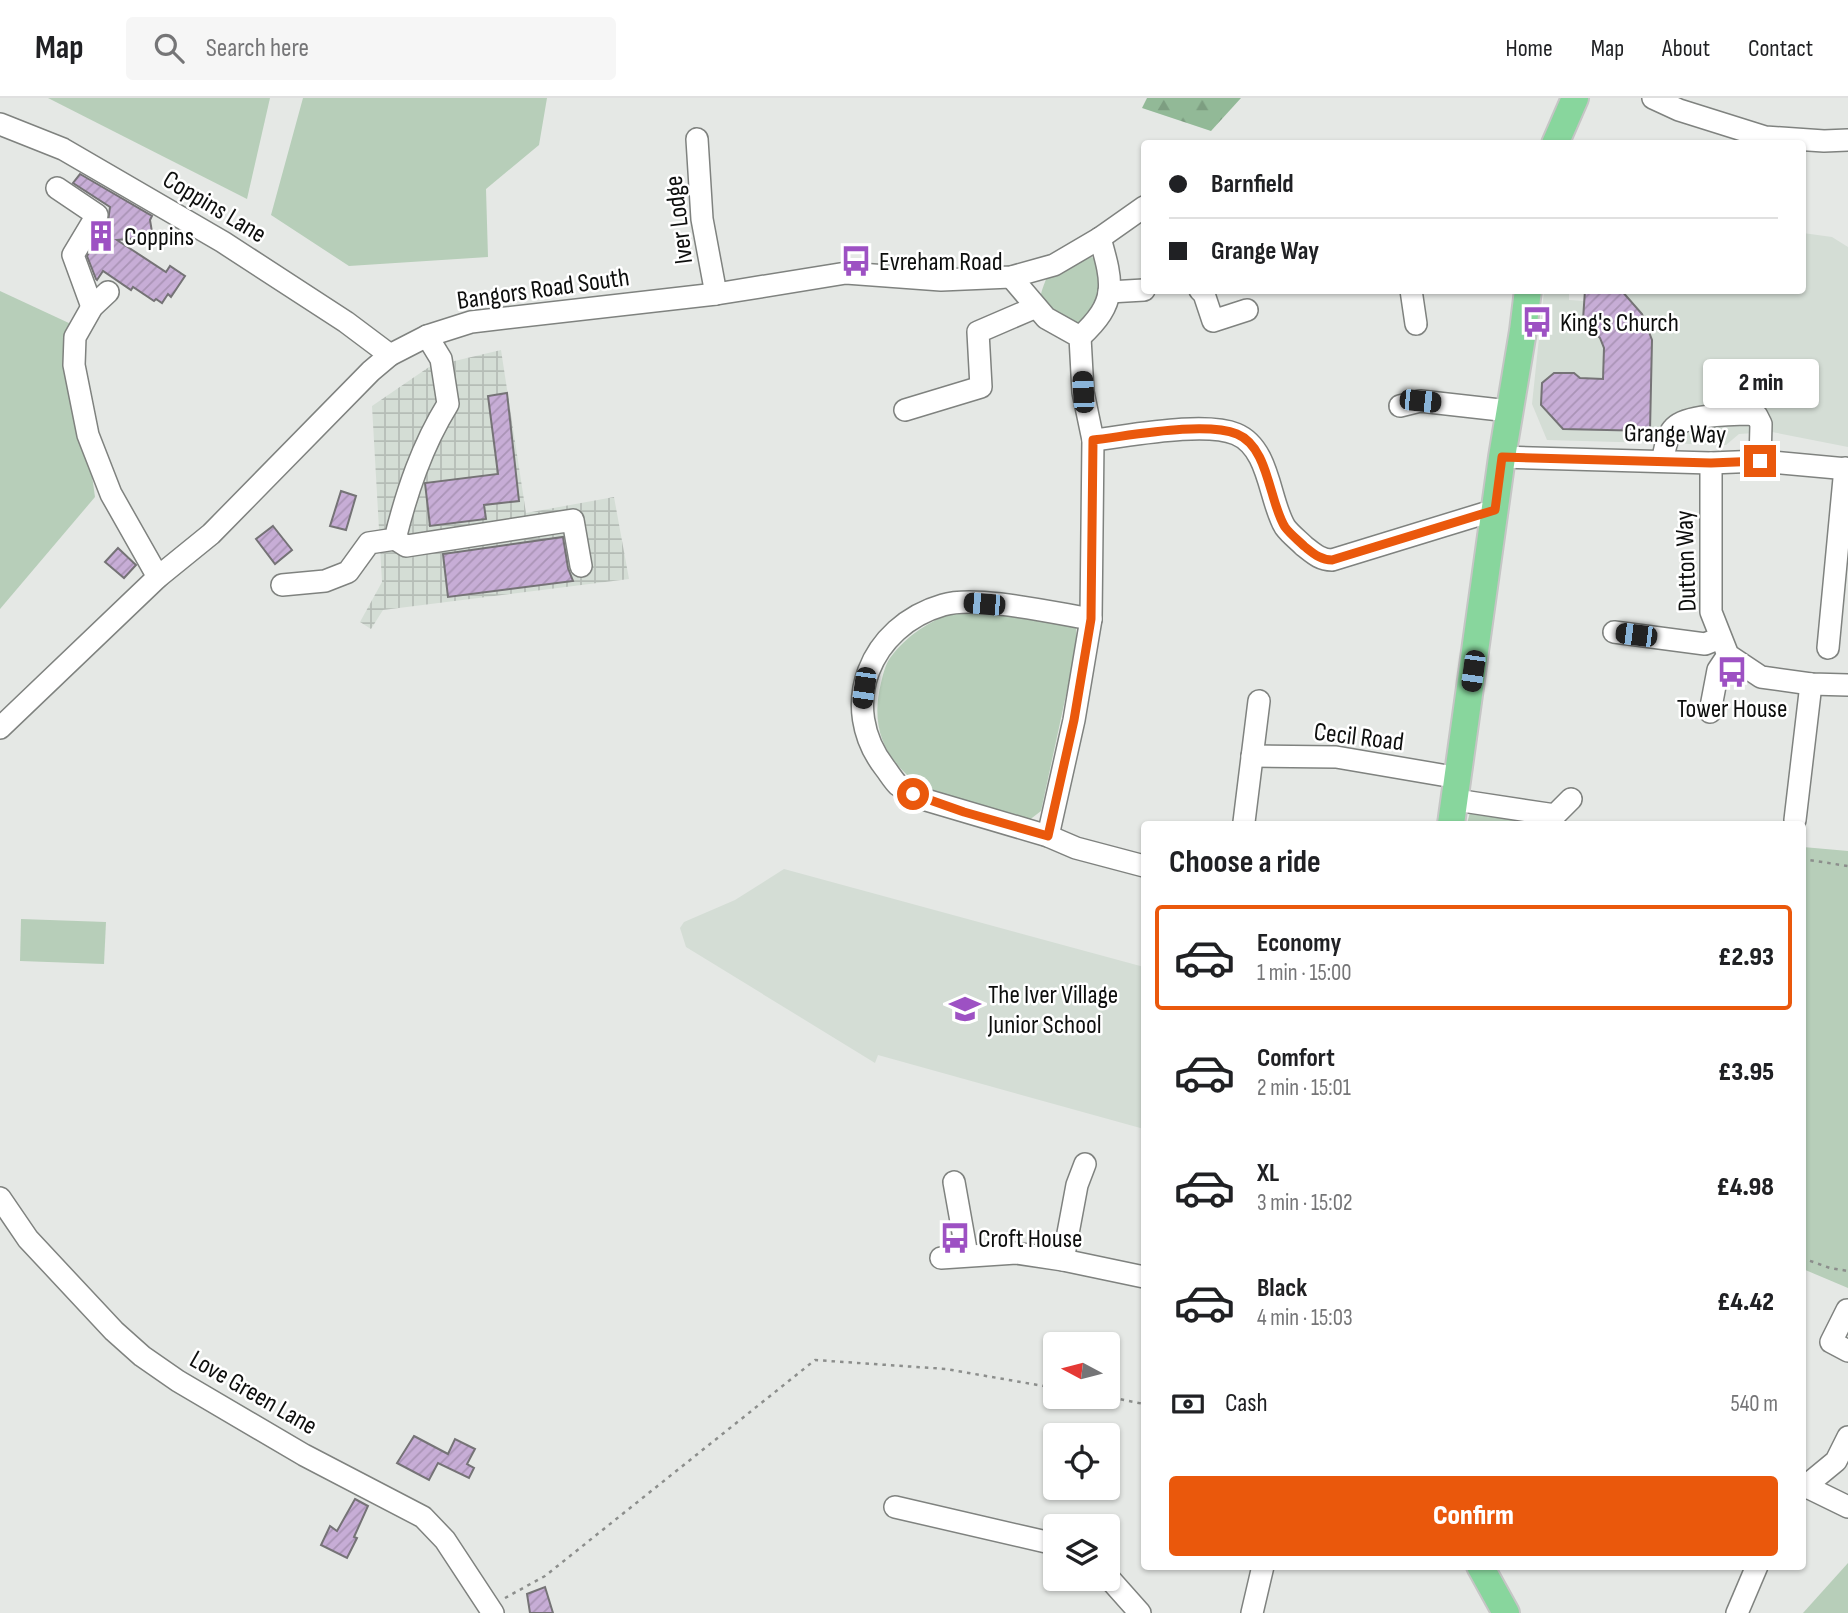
<!DOCTYPE html>
<meta charset="utf-8">
<style>
:root{--surface:#fff;--page:#f6f6f6;--text:#202124;--muted:#757577;--line:#e0e0e0;--accent:#ea580c}
body{margin:0;font-family:"Sofia Sans Condensed",sans-serif;background:var(--page);color:var(--text);height:100vh;display:flex;flex-direction:column;font-size:26px;white-space:nowrap}
*{box-sizing:border-box;margin:0}
p{font-size:23px;color:var(--muted)}
.icon{flex:none;width:38px;height:38px;fill:none;stroke:currentColor;stroke-width:2;stroke-linecap:round;stroke-linejoin:round}
.map{position:relative;flex:1;overflow:hidden}
.details{position:absolute;left:1141px;top:723px;width:665px;height:749px;display:flex;flex-direction:column;background:var(--surface);border-radius:7px;box-shadow:0 2px 5px #0004}
.details>*{flex:none}
.guide{position:absolute;left:1141px;top:42px;width:665px;height:154px;border-radius:7px;box-shadow:0 2px 5px #0004;display:grid;align-content:center;height:154px;padding:0 28px;background:var(--surface)}
.needle{width:46px;rotate:277deg}
.buttons{position:absolute;left:1043px;top:1234px;display:grid;gap:14px}
.buttons a{display:grid;place-items:center;width:77px;height:77px;border-radius:7px;background:var(--surface);box-shadow:0 2px 5px #0004;font-size:35px}
.end{position:absolute;width:32px;height:32px;margin:-16px;border:9px solid #ea580c;background:#fff;box-shadow:0 0 0 4px #fff}
.from{border-radius:50%}
.bubble{position:absolute;height:49px;border-radius:7px;background:var(--surface);box-shadow:0 2px 5px #0004;font-size:23px;font-weight:800;line-height:49px;text-align:center}
.car{position:absolute;width:21px;height:42px;margin:-21px -10px;border-radius:9px;box-shadow:0 0 5px 2px #0007;background:linear-gradient(#222 24%,#8ab4d8 0 40%,#222 0 76%,#8ab4d8 0 86%,#222 0)}
.guide b{display:flex;align-items:center;gap:24px;height:66px;font-size:26px}
.guide b+b{border-top:2px solid var(--line)}
.guide i{width:18px;height:18px;background:var(--text)}
ul{padding:0;list-style:none}
li{display:flex;align-items:center;gap:21px;height:105px;margin:0 14px 10px;padding:0 14px;border:4px solid transparent;border-radius:7px}
li div{flex:1}
li b{display:block;font-size:26px}
li em{font-style:normal;font-weight:800}
li.on{border-color:var(--accent)}
li>.icon{width:63px;height:63px;stroke-width:1.5}
h2{padding:0 28px;font-size:32px;line-height:84px}
.pay{display:flex;align-items:center;gap:18px;height:77px;padding:0 28px;font-size:26px}
.pay p{margin-inline-start:auto}
.cta{display:flex;gap:14px;margin-top:auto;padding:14px 28px}
.cta a{flex:1;height:80px;border-radius:7px;background:var(--accent);color:#fff;font-size:28px;font-weight:800;line-height:80px;text-align:center}
header{display:flex;align-items:center;gap:42px;box-sizing:border-box;height:98px;padding:0 35px;background:var(--surface);border-bottom:2px solid var(--line)}
header strong{font-size:33px}
nav{display:flex;gap:38px;margin-inline-start:auto;font-size:24px}
.search{width:490px;height:63px;background:var(--page);display:flex;align-items:center;gap:18px;box-sizing:border-box;padding:0 24px;border-radius:7px;color:var(--muted);font-size:26px}
.map>svg:first-child{display:block}
.built{fill:#d4ddd5}
.industrial{fill:url(#industrial-grid)}
.green{fill:#b7ceb9}
.forest{fill:url(#forest-firs)}
.building{fill:url(#building-hatch);stroke:#757376;stroke-width:2}
.lines{fill:none;stroke-linecap:round;stroke-linejoin:round}
.minor-casing{stroke:#7f827f;stroke-width:24}
.major-casing{stroke:#c5c5c5;stroke-width:30}
.path{stroke:#8c8e8c;stroke-width:2.5;stroke-dasharray:3.5 5;stroke-linecap:butt}
.minor{stroke:#fff;stroke-width:21}
.major{stroke:#88d69d;stroke-width:26}
.route{stroke:#ea580c;stroke-width:9}
.labels{text-anchor:middle;stroke-width:5;stroke-linejoin:round;paint-order:stroke}
.street-label{font-size:26px;fill:#0d0e0d;stroke:#fff}
.poi-label{font-size:26px;fill:#0d0e0d;stroke:#fff;text-anchor:start}
</style>
<header>
<strong>Map</strong>
<div class="search"><svg class="icon" aria-label="search" viewBox="0 0 24 24"><circle cx="10" cy="10" r="6"/><path d="M15 15l6 6"/></svg>Search here</div>
<nav><a>Home</a><a>Map</a><a>About</a><a>Contact</a></nav>
</header>
<div class="map">
<svg width="1848" height="1515" viewBox="0 0 1848 1515">
<defs>
<pattern id="industrial-grid" width="8" height="8" patternUnits="userSpaceOnUse" patternTransform="scale(1.75)"><rect width="8" height="8" fill="#d4ddd5"/><path d="M0 4h8M4 0v8" fill="none" stroke="#b5bcb6"/></pattern>
<pattern id="forest-firs" width="22" height="20" patternUnits="userSpaceOnUse" patternTransform="scale(1.75)"><rect width="22" height="20" fill="#92b997"/><path d="M5 1l3.5 6h-7zM16 11l3.5 6h-7z" fill="#7d9e81"/></pattern>
<pattern id="building-hatch" width="6" height="6" patternUnits="userSpaceOnUse" patternTransform="scale(1.75)"><rect width="6" height="6" fill="#c7add6"/><path d="M-1 1l2-2M0 6l6-6M5 7l2-2" fill="none" stroke="#aa94b6"/></pattern>
</defs>
<rect width="100%" height="100%" fill="#e5e8e5"/>
<!-- built -->
<g class="built">
<polygon points="1803,135 1832,139 1848,149 1848,349 1772,334 1739,336 1726,347 1547,342 1532,306 1544,193 1569,194 1569,202 1584,203 1584,207 1615,193 1802,192"/>
<polygon points="784,771 1144,869 1144,1031 878,957 875,965 686,849 680,830 684,824 735,802"/>
</g>
<!-- industrial -->
<polygon class="industrial" points="501,252 526,415 614,399 629,481 383,512 371,531 360,524 382,484 372,308 429,269"/>
<!-- green -->
<g class="green">
<polygon points="48,0 270,0 247,101"/>
<polygon points="303,0 547,0 539,47 486,91 488,159 349,168 271,117"/>
<path d="M 1091,159 L 1099,161 L 1107,197 L 1080,226 C 1067,226 1041,211 1041,196 C 1042,191 1045,184 1047,179 Z"/>
<polygon points="0,193 71,226 95,399 0,511"/>
<path d="M 954,513 L 1068,524 L 1076,529 L 1077,546 L 1041,713 L 1028,723 C 993,714 951,708 921,688 C 884,662 870,629 881,585 C 883,577 885,567 890,560 C 909,535 927,526 954,513 Z"/>
<polygon points="1470,714 1546,726 1467,726"/>
<polygon points="1803,749 1848,753 1848,1190 1803,1171"/>
<polygon points="21,821 106,824 104,866 20,863"/>
<polygon points="1848,1465 1848,1515 1803,1515"/>
</g>
<!-- forest -->
<polygon class="forest" points="1147,0 1241,0 1211,33 1142,10"/>
<!-- building -->
<g class="building">
<polygon points="80,76 152,118 150,122 152,134 149,139 117,142 166,174 170,168 185,178 171,199 168,196 162,205 156,201 154,203 133,189 131,192 103,173 97,182 96,181 87,158 108,124 110,109 73,85"/>
<polygon points="1585,192 1621,192 1642,216 1652,242 1650,333 1563,331 1541,307 1542,285 1554,275 1574,275 1580,280 1603,281 1604,250 1600,240 1583,222"/>
<polygon points="507,295 519,403 484,407 486,421 430,428 425,385 498,376 488,298"/>
<polygon points="341,393 356,398 346,432 330,428"/>
<polygon points="273,428 292,452 275,466 256,441"/>
<polygon points="563,439 568,470 573,483 448,499 443,456"/>
<polygon points="118,450 136,467 124,480 105,464"/>
<polygon points="414,1338 448,1356 455,1341 475,1351 467,1366 474,1370 469,1380 438,1365 429,1382 397,1365"/>
<polygon points="355,1401 368,1408 354,1439 357,1440 347,1460 321,1447 330,1428 337,1433"/>
<polygon points="545,1489 553,1515 530,1515 527,1496"/>
</g>
<g class="lines">
<defs>
<g id="minor">
<polyline points="1653,0 1679,12 1765,39 1824,43 1848,42"/>
<polyline points="0,26 63,51 223,144 346,224 390,257"/>
<polyline points="697,41 702,121 716,196"/>
<polyline points="57,90 97,117 73,157 92,209"/>
<polyline points="1011,179 1046,220 1080,239 1083,294 1093,342 1091,521 1074,622 1048,738"/>
<polyline points="1200,192 1204,196 1213,223 1247,212"/>
<polyline points="1411,192 1416,226"/>
<polyline points="108,194 92,209 75,239 74,267 88,337 111,396 158,479"/>
<polyline points="1109,194 1144,192"/>
<path d="M 1080,239 C 1118,204 1113,186 1100,140"/>
<polyline points="1400,308 1420,303 1509,313"/>
<polyline points="905,312 981,289 978,234 1036,209"/>
<path d="M 1093,342 C 1129,338 1204,323 1236,336 C 1270,350 1269,403 1285,429 C 1290,436 1298,442 1304,448 C 1313,455 1320,462 1332,462 L 1495,412"/>
<polyline points="1502,359 1711,365 1760,363 1848,371"/>
<path d="M 1662,363 C 1665,353 1666,339 1673,331 C 1684,316 1731,317 1749,316 L 1757,318 L 1761,326 L 1760,363"/>
<polyline points="1711,365 1711,514 1728,557 1761,579 1811,586 1848,587"/>
<polyline points="395,441 406,448 573,422 581,468"/>
<path d="M 282,487 L 325,483 L 348,474 L 369,445 L 395,441 C 407,393 422,348 448,306 L 441,261 L 427,238"/>
<path d="M 1091,521 C 1054,515 977,497 943,507 C 870,528 837,608 885,670 C 889,675 893,682 898,687 C 906,693 917,698 926,702 L 1048,738 L 1076,750 L 1144,768"/>
<polyline points="1614,534 1705,546 1720,540"/>
<polyline points="1828,550 1845,370"/>
<polyline points="1710,614 1718,572 1728,557"/>
<polyline points="0,630 158,479 211,436 371,273 390,257 427,238 471,224 716,196 846,175 941,182 1011,179 1054,167 1100,140 1144,109"/>
<polyline points="1252,658 1336,659 1459,680"/>
<polyline points="1456,702 1555,717 1571,701"/>
<polyline points="1795,722 1811,586"/>
<polyline points="1244,724 1259,603"/>
<polyline points="954,1084 967,1157"/>
<polyline points="0,1100 28,1141 114,1233 142,1258 178,1283 304,1357 423,1419 445,1442 493,1515"/>
<polyline points="941,1160 1016,1155 1063,1162 1144,1179"/>
<polyline points="1063,1162 1077,1087 1085,1066"/>
<polyline points="1847,1212 1831,1244 1848,1253"/>
<polyline points="1807,1389 1848,1409"/>
<polyline points="1802,1391 1836,1363 1848,1339"/>
<polyline points="895,1409 1055,1446"/>
<polyline points="1108,1479 1140,1515"/>
<polyline points="1252,1515 1263,1468"/>
<polyline points="1737,1515 1757,1468"/>
</g>
<g id="major">
<polyline points="1555,46 1575,0"/>
<polyline points="1451,726 1502,359 1523,233 1528,192"/>
<polyline points="1480,1468 1506,1515"/>
</g>
</defs>
<!-- minor casing -->
<use href="#minor" class="minor-casing"/>
<!-- major casing -->
<use href="#major" class="major-casing"/>
<!-- path -->
<g class="path">
<polyline points="1802,761 1848,768"/>
<polyline points="1802,1160 1830,1170 1848,1173"/>
<polyline points="1104,1298 1144,1306"/>
<polyline points="505,1500 545,1478 815,1262 946,1271 1055,1290"/>
</g>
<!-- minor -->
<use href="#minor" class="minor"/>
<!-- major -->
<use href="#major" class="major"/>
</g>
<g class="lines">
<!-- route -->
<path class="route" d="M 913,696 L 964,714 L 1048,738 L 1074,622 L 1091,521 L 1093,342 C 1129,338 1204,323 1237,336 C 1269,349 1269,404 1285,429 C 1290,436 1298,442 1304,448 C 1313,455 1320,462 1332,462 L 1495,412 L 1502,359 L 1711,365 L 1760,363"/>
</g>
<!-- icons -->
<defs>
<symbol id="building-bare" viewBox="-9 -9 18 18"><path d="M-4-6H4V6H1V3H-1V6H-4ZM-2.5-4.3h1.7v1.8h-1.7ZM.8-4.3h1.7v1.8H.8ZM-2.5-1h1.7V.8h-1.7ZM.8-1h1.7V.8H.8Z" fill="#9d51c3" stroke="#fff" stroke-width="2.5" paint-order="stroke"/></symbol>
<symbol id="bus-bare" viewBox="-9 -9 18 18"><path d="M-5-6H5V4H4V6H2V4H-2V6H-4V4H-5ZM-3.5-4V0h7V-4ZM-3.5 1.2v1.5H-2V1.2ZM2 1.2v1.5H3.5V1.2Z" fill="#9d51c3" stroke="#fff" stroke-width="2.5" paint-order="stroke"/></symbol>
<symbol id="school-bare" viewBox="-9 -9 18 18"><path d="M0-5L7-2L0 1L-7-2ZM-4 1L0 2.5L4 1V4Q0 6-4 4Z" fill="#9d51c3" stroke="#fff" stroke-width="2.5" paint-order="stroke"/></symbol>
</defs>
<g fill-rule="evenodd">
<use href="#building-bare" x="79" y="116" width="44" height="44"/>
<use href="#bus-bare" x="834" y="141" width="44" height="44"/>
<use href="#bus-bare" x="1515" y="202" width="44" height="44"/>
<use href="#bus-bare" x="1710" y="552" width="44" height="44"/>
<use href="#school-bare" x="943" y="889" width="44" height="44"/>
<use href="#bus-bare" x="933" y="1118" width="44" height="44"/>
</g>
<g class="labels">
<!-- street labels -->
<g class="street-label">
<text transform="translate(215 108) rotate(31)" y="9">Coppins Lane</text>
<text transform="translate(678 122) rotate(-97)" y="9">Iver Lodge</text>
<text transform="translate(543 190) rotate(-8)" y="9">Bangors Road South</text>
<text transform="translate(1675 335) rotate(1)" y="9">Grange Way</text>
<text transform="translate(1685 463) rotate(-92)" y="9">Dutton Way</text>
<text transform="translate(1359 638) rotate(7)" y="9">Cecil Road</text>
<text transform="translate(254 1294) rotate(30)" y="9">Love Green Lane</text>
</g>
<!-- poi labels -->
<g class="poi-label">
<text x="124" y="147">Coppins</text>
<text x="879" y="172">Evreham Road</text>
<text x="1560" y="233">King's Church</text>
<text x="1732" y="619" text-anchor="middle">Tower House</text>
<text x="988" y="905">The Iver Village<tspan x="988" dy="30">Junior School</tspan></text>
<text x="978" y="1149">Croft House</text>
</g>
</g>
</svg>
<div class="buttons">
<a><svg class="needle" viewBox="-14 -14 28 28"><path d="M0-13l5 13h-10z" fill="#e53935"/><path d="M0 13l5-13h-10z" fill="#757577"/></svg></a>
<a><svg class="icon" aria-label="locate" viewBox="0 0 24 24"><circle cx="12" cy="12" r="6"/><path d="M12 2v4M12 18v4M2 12h4M18 12h4"/></svg></a>
<a><svg class="icon" aria-label="layers" viewBox="0 0 24 24"><path d="M12 4l9 5-9 5-9-5zM3 14l9 5 9-5"/></svg></a>
</div>
<i class="end from" style="left:913px;top:696px"></i>
<i class="end" style="left:1760px;top:363px"></i>
<div class="bubble" style="left:1703px;top:261px;width:116px">2 min</div>
<i class="car" style="left:1083px;top:294px;rotate:357deg"></i>
<i class="car" style="left:1420px;top:303px;rotate:96deg"></i>
<i class="car" style="left:984px;top:506px;rotate:275deg"></i>
<i class="car" style="left:1636px;top:537px;rotate:277deg"></i>
<i class="car" style="left:1473px;top:573px;rotate:188deg"></i>
<i class="car" style="left:864px;top:590px;rotate:188deg"></i>
<div class="guide">
<b><i class="from"></i>Barnfield</b>
<b><i></i>Grange Way</b>
</div>
<section class="details">
<h2>Choose a ride</h2>
<ul>
<li class="on"><svg class="icon" aria-label="car" viewBox="0 0 24 24"><path d="M5 17H2v-5l4-1 3-4h7l3 4 3 1v5h-3M9 17h6M6 11h13"/><circle cx="7" cy="17" r="2"/><circle cx="17" cy="17" r="2"/></svg><div><b>Economy</b><p>1 min · 15:00</p></div><em>£2.93</em></li>
<li><svg class="icon" aria-label="car" viewBox="0 0 24 24"><path d="M5 17H2v-5l4-1 3-4h7l3 4 3 1v5h-3M9 17h6M6 11h13"/><circle cx="7" cy="17" r="2"/><circle cx="17" cy="17" r="2"/></svg><div><b>Comfort</b><p>2 min · 15:01</p></div><em>£3.95</em></li>
<li><svg class="icon" aria-label="car" viewBox="0 0 24 24"><path d="M5 17H2v-5l4-1 3-4h7l3 4 3 1v5h-3M9 17h6M6 11h13"/><circle cx="7" cy="17" r="2"/><circle cx="17" cy="17" r="2"/></svg><div><b>XL</b><p>3 min · 15:02</p></div><em>£4.98</em></li>
<li><svg class="icon" aria-label="car" viewBox="0 0 24 24"><path d="M5 17H2v-5l4-1 3-4h7l3 4 3 1v5h-3M9 17h6M6 11h13"/><circle cx="7" cy="17" r="2"/><circle cx="17" cy="17" r="2"/></svg><div><b>Black</b><p>4 min · 15:03</p></div><em>£4.42</em></li>
</ul>
<div class="pay"><svg class="icon" aria-label="cash" viewBox="0 0 24 24"><path d="M3 7h18v10H3z"/><circle cx="12" cy="12" r="2"/></svg>Cash<p>540 m</p></div>
<div class="cta"><a>Confirm</a></div>
</section>
</div>
